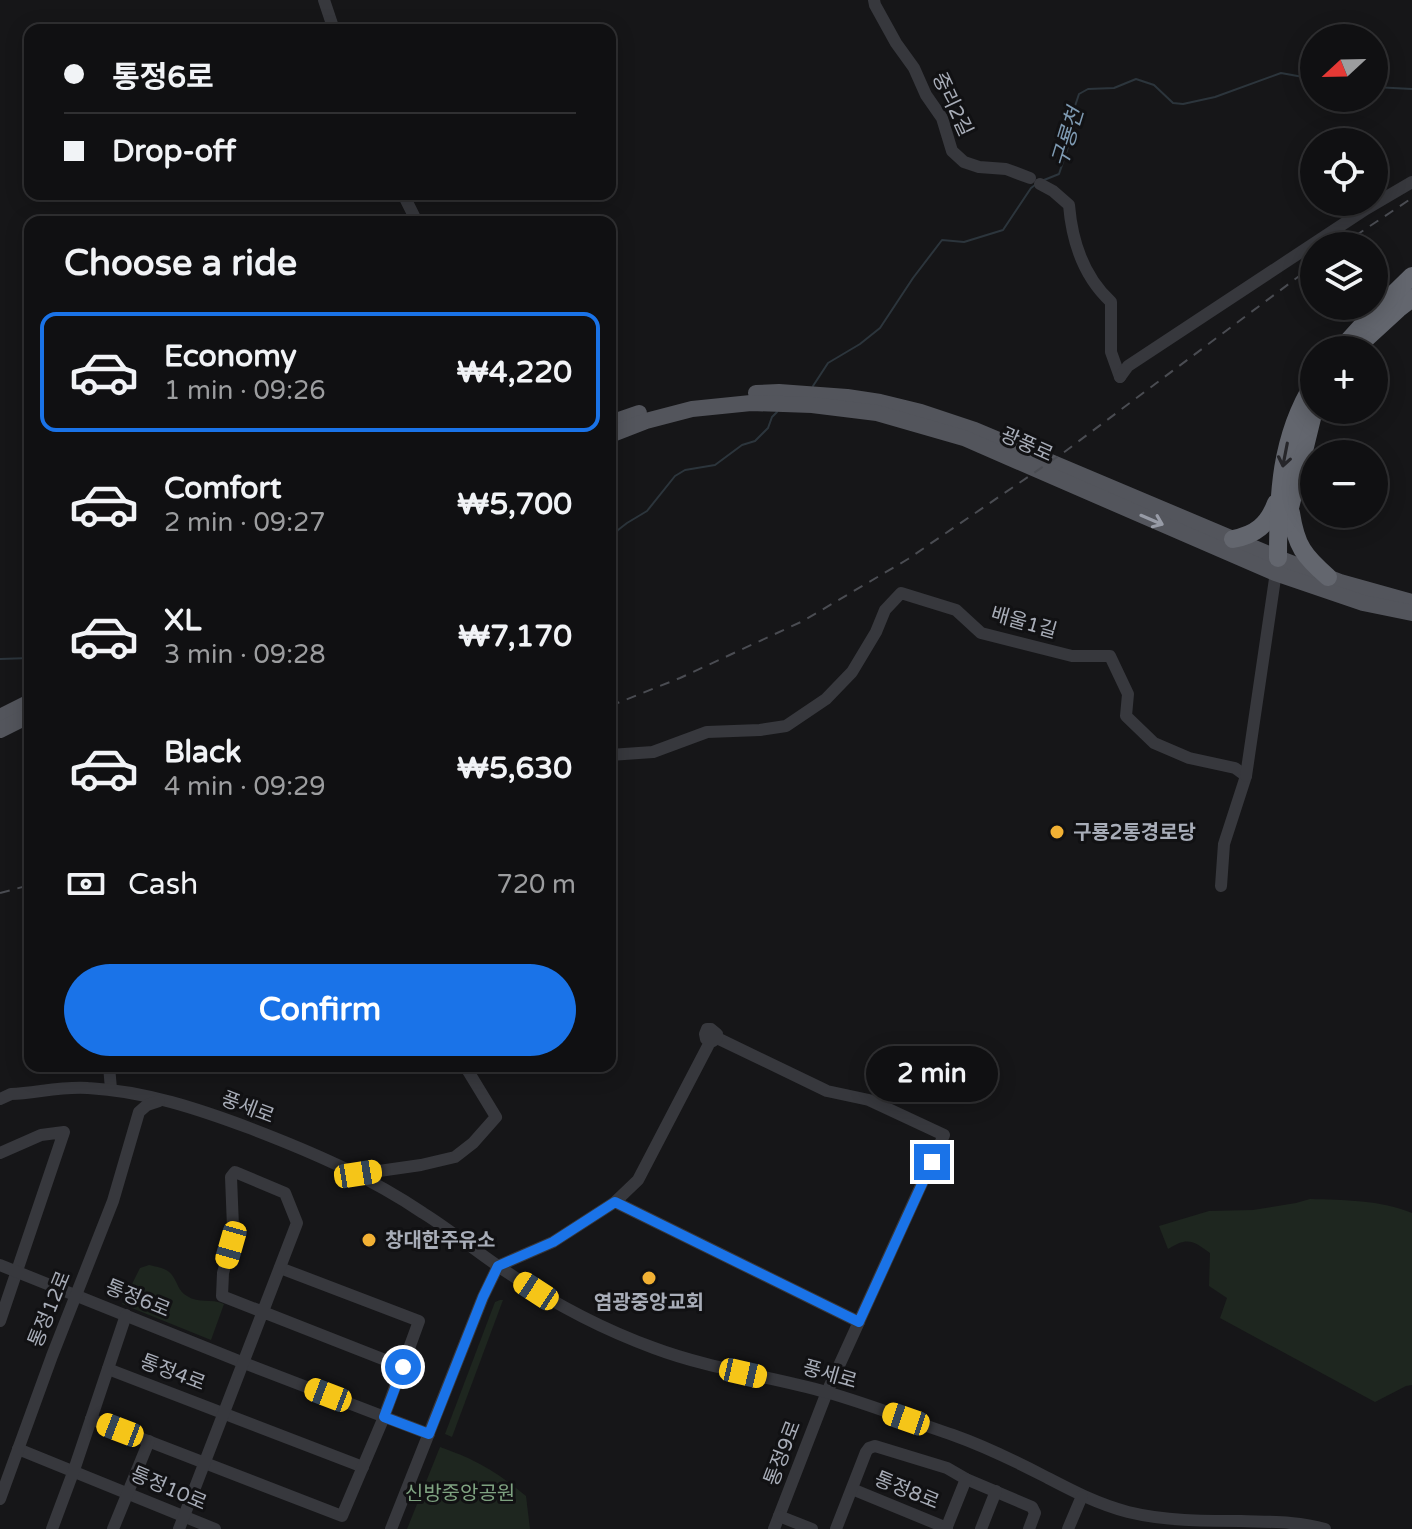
<!DOCTYPE html>
<meta charset="utf-8">
<style>
:root{--surface:#101012;--page:#1e1e20;--text:#f1f3f6;--muted:#9c9d9f;--line:#303032;--accent:#1a73e8}
body{margin:0;font-family:"Varela Round","Noto Sans KR",sans-serif;background:var(--page);color:var(--text);height:100vh;display:flex;flex-direction:column;font-size:30px;white-space:nowrap}
*{box-sizing:border-box;margin:0}
p{font-size:26px;color:var(--muted)}
.icon{flex:none;width:44px;height:44px;fill:none;stroke:currentColor;stroke-width:2;stroke-linecap:round;stroke-linejoin:round}
.map{position:relative;flex:1;overflow:hidden}
.panel{position:absolute;left:24px;top:216px;width:592px;height:856px;display:flex;flex-direction:column;background:var(--surface);border-radius:16px;box-shadow:0 4px 20px #0003,0 0 0 2px var(--line)}
.panel>*{flex:none}
.top-card{position:absolute;left:24px;top:24px;width:592px;height:176px;border-radius:16px;box-shadow:0 4px 20px #0003,0 0 0 2px var(--line);display:grid;align-content:center;height:176px;padding:0 40px;background:var(--surface)}
.needle{width:52px;rotate:248deg}
.fabs{position:absolute;left:1300px;top:24px;display:grid;gap:16px}
.fabs a{display:grid;place-items:center;width:88px;height:88px;border-radius:50%;background:var(--surface);box-shadow:0 4px 20px #0003,0 0 0 2px var(--line);font-size:40px}
.end{position:absolute;width:36px;height:36px;margin:-18px;border:10px solid #1a73e8;background:#fff;box-shadow:0 0 0 4px #fff}
.from{border-radius:50%}
.bubble{position:absolute;height:56px;border-radius:28px;background:var(--surface);box-shadow:0 4px 20px #0003,0 0 0 2px var(--line);font-size:26px;font-weight:700;line-height:56px;text-align:center}
.car{position:absolute;width:24px;height:48px;margin:-24px -12px;border-radius:10px;box-shadow:0 0 6px 2px #0007;background:linear-gradient(#f5c518 24%,#345 0 40%,#f5c518 0 76%,#345 0 86%,#f5c518 0)}
.top-card b{display:flex;align-items:center;gap:28px;height:76px;font-size:30px}
.top-card b+b{border-top:2px solid var(--line)}
.top-card i{width:20px;height:20px;background:var(--text)}
ul{padding:0;list-style:none}
li{display:flex;align-items:center;gap:24px;height:120px;margin:0 16px 12px;padding:0 24px;border:4px solid transparent;border-radius:16px}
li div{flex:1}
li b{display:block;font-size:30px}
li em{font-style:normal;font-weight:700}
li.active{border-color:var(--accent)}
li>.icon{width:72px;height:72px;stroke-width:1.5}
h2{padding:0 40px;font-size:36px;line-height:96px}
.pay{display:flex;align-items:center;gap:20px;height:88px;padding:0 40px;font-size:30px}
.pay p{margin-inline-start:auto}
.action{display:flex;gap:16px;margin-top:auto;padding:16px 40px}
.action a{flex:1;height:92px;border-radius:48px;background:var(--accent);color:#fff;font-size:32px;font-weight:700;line-height:92px;text-align:center}
.map>svg:first-child{display:block}
.green{fill:#1e261f}
.lines{fill:none;stroke-linecap:round;stroke-linejoin:round}
.stream{stroke:#2c353c;stroke-width:2}
.minor{stroke:#37383d;stroke-width:12}
.major{stroke:#53555c;stroke-width:16}
.highway{stroke:#63666e;stroke-width:18}
.rail{stroke:#4a4c52;stroke-width:2;stroke-dasharray:10 8;stroke-linecap:butt}
.oneway{stroke:#26262a}
.oneway2{stroke:#979ba6}
.route{stroke:#1a73e8;stroke-width:10}
.poi-dot{fill:#f2b134;stroke:#111113;stroke-width:3}
.labels{text-anchor:middle;stroke-width:6;stroke-linejoin:round;paint-order:stroke}
.street-label{font-size:20px;fill:#a8adb8;stroke:#111113}
.poi-label{font-size:20px;font-weight:bold;fill:#a8adb8;stroke:#111113;text-anchor:start}
.park-label{font-size:20px;fill:#7fa381;stroke:#111113}
.water-label{font-size:22px;font-style:italic;fill:#7f9bb3;stroke:#111113}
</style>
<div class="map">
<svg width="1412" height="1529" viewBox="0 0 1412 1529">
<rect width="100%" height="100%" fill="#161618"/>
<!-- green -->
<g class="green">
<path d="M 1310,1199 C 1343,1200 1381,1200 1412,1213 L 1412,1385 L 1406,1386 L 1375,1402 L 1220,1318 L 1227,1298 L 1209,1286 L 1210,1253 C 1193,1240 1187,1237 1168,1249 L 1159,1226 L 1209,1211 L 1253,1210 L 1296,1203 Z"/>
<path d="M 149,1265 C 157,1267 167,1268 172,1275 C 178,1283 178,1291 187,1296 C 199,1304 211,1298 224,1304 L 211,1340 L 122,1304 L 140,1268 Z"/>
<polygon points="500,1300 503,1300 452,1437 445,1434 495,1302"/>
<path d="M 440,1447 C 477,1460 495,1471 526,1496 L 530,1529 L 407,1529 Z"/>
</g>
<g class="lines">
<!-- stream -->
<g class="stream">
<polyline points="1374,87 1412,89"/>
<polyline points="1044,180 1059,174 1073,132 1070,121 1079,94 1088,89 1114,88 1136,79 1154,85 1173,103 1183,104 1215,97 1281,73 1314,79"/>
<polyline points="813,386 828,363 860,344 880,328 913,278 942,240 964,242 1003,230 1031,188 1035,185"/>
<polyline points="610,542 618,530 627,523 647,511 675,476 685,470 715,465 742,445 755,441 768,428 772,417 777,412"/>
<polyline points="0,659 30,658"/>
</g>
<!-- minor -->
<g class="minor">
<polyline points="324,0 334,30"/>
<polyline points="874,0 875,5 896,43 914,68 926,95 942,118 952,151 964,162 979,167 1006,169 1030,178"/>
<path d="M 1040,184 L 1053,191 L 1069,205 C 1072,241 1084,277 1111,302 L 1111,352 L 1120,377"/>
<polyline points="403,194 417,222"/>
<polyline points="1120,377 1128,366 1366,209 1412,182"/>
<polyline points="610,755 653,752 707,732 760,730 786,726 826,699 852,672 876,632 885,610 901,593 956,610 981,633 1072,656 1110,656 1128,694 1126,716 1154,743 1189,758 1235,768 1246,776 1224,844 1221,886"/>
<polyline points="1246,776 1277,565"/>
<polyline points="717,1038 827,1091 869,1100 944,1135 827,1392 774,1529"/>
<polyline points="109,1066 111,1089"/>
<path d="M 0,1099 L 11,1094 C 36,1093 62,1086 88,1088 C 145,1091 199,1109 252,1129 C 312,1152 370,1177 423,1213 C 449,1229 473,1249 498,1266 C 547,1300 599,1328 654,1348 C 710,1369 769,1376 826,1392 C 869,1404 911,1421 953,1435 C 984,1446 1015,1461 1044,1476 C 1071,1490 1097,1504 1128,1512 C 1165,1521 1203,1521 1241,1521 C 1269,1522 1297,1521 1325,1529"/>
<polyline points="0,1153 41,1135 64,1132 0,1321"/>
<polyline points="358,1174 421,1165 455,1157 473,1143 496,1117 465,1066"/>
<polyline points="615,1202 859,1322"/>
<polyline points="0,1265 244,1363 429,1434"/>
<polyline points="108,1369 363,1467"/>
<polyline points="91,1419 342,1516 384,1417 419,1321 280,1268"/>
<polyline points="18,1449 215,1529"/>
<polyline points="852,1489 947,1528"/>
<polyline points="0,1499 52,1356 113,1201 139,1112 147,1105 159,1101"/>
<polyline points="779,1516 812,1529"/>
<polyline points="52,1529 74,1470 126,1315"/>
<polyline points="113,1529 149,1441"/>
<path d="M 179,1529 C 219,1427 258,1325 297,1223 L 285,1193 L 235,1172 L 231,1177 L 233,1227 L 231,1245 L 223,1273 L 222,1296 L 403,1367"/>
<polyline points="391,1529 483,1297 498,1266 553,1242 615,1202 638,1180 710,1042 713,1041 717,1038 717,1034 711,1029 707,1029 705,1034 706,1039 710,1042"/>
<polyline points="836,1529 866,1452 869,1448 875,1446 947,1468 966,1479 1032,1507 1035,1513 1029,1529"/>
<polyline points="946,1529 966,1479"/>
<polyline points="981,1529 996,1491"/>
<polyline points="1068,1529 1082,1496"/>
</g>
<!-- major -->
<g class="major">
<polyline points="756,393 779,392 847,397 880,402 921,412 975,430 1278,558 1340,582 1412,602"/>
<polyline points="610,423 639,413"/>
<polyline points="610,435 646,421 692,409 751,403 812,405 877,413 964,438 1275,573 1363,603 1412,613"/>
<polyline points="0,717 30,702"/>
<polyline points="0,730 30,715"/>
</g>
<!-- highway -->
<g class="highway">
<polyline points="1362,342 1398,309 1412,298"/>
<polyline points="1340,350 1369,318 1412,276"/>
<path d="M 1291,513 C 1296,546 1304,556 1328,577"/>
<polyline points="1286,524 1314,410"/>
<path d="M 1233,539 C 1255,535 1268,525 1276,503"/>
<path d="M 1278,558 C 1278,495 1280,438 1314,383"/>
</g>
<!-- rail -->
<g class="rail">
<polyline points="1340,246 1412,198"/>
<polyline points="610,706 680,678 803,621 908,559 1063,453 1314,265"/>
<polyline points="0,893 30,885"/>
</g>
</g>
<!-- one-way arrows -->
<defs><path id="oneway-shaft" d="M-6 0H5M1.5-3L5.5 0L1.5 3" fill="none" stroke-width="1.6" stroke-linecap="round" stroke-linejoin="round" transform="scale(2)"/></defs>
<use class="oneway" href="#oneway-shaft" transform="translate(1285 455) rotate(101)"/>
<use class="oneway2" href="#oneway-shaft" transform="translate(1152 520) rotate(23)"/>
<g class="lines">
<!-- route -->
<polyline class="route" points="403,1367 384,1417 429,1434 483,1297 498,1266 553,1242 615,1202 859,1322 932,1162"/>
</g>
<!-- markers -->
<g class="poi-dot">
<circle cx="1057" cy="832" r="8"/>
<circle cx="369" cy="1240" r="8"/>
<circle cx="649" cy="1278" r="8"/>
</g>
<g class="labels">
<!-- street labels -->
<g class="street-label">
<text transform="translate(953 104) rotate(65)" y="7">중리2길</text>
<text transform="translate(1027 444) rotate(24)" y="7">광풍로</text>
<text transform="translate(1024 622) rotate(16)" y="7">배울1길</text>
<text transform="translate(248 1107) rotate(21)" y="7">풍세로</text>
<text transform="translate(138 1298) rotate(22)" y="7">통정6로</text>
<text transform="translate(49 1309) rotate(-68)" y="7">통정12로</text>
<text transform="translate(173 1372) rotate(21)" y="7">통정4로</text>
<text transform="translate(830 1374) rotate(16)" y="7">풍세로</text>
<text transform="translate(782 1453) rotate(-69)" y="7">통정9로</text>
<text transform="translate(169 1488) rotate(23)" y="7">통정10로</text>
<text transform="translate(907 1490) rotate(22)" y="7">통정8로</text>
</g>
<!-- poi labels -->
<g class="poi-label">
<text x="1073" y="839">구룡2통경로당</text>
<text x="385" y="1247">창대한주유소</text>
<text x="649" y="1309" text-anchor="middle">염광중앙교회</text>
</g>
<!-- park labels -->
<g class="park-label">
<text x="460" y="1500">신방중앙공원</text>
</g>
<!-- water labels -->
<g class="water-label">
<text transform="translate(1067 137) rotate(-73)" y="8">구룡천</text>
</g>
</g>
</svg>
<div class="fabs">
<a><svg class="needle" viewBox="-14 -14 28 28"><path d="M0-13l5 13h-10z" fill="#e53935"/><path d="M0 13l5-13h-10z" fill="#9c9d9f"/></svg></a>
<a><svg class="icon" aria-label="locate" viewBox="0 0 24 24"><circle cx="12" cy="12" r="6"/><path d="M12 2v4M12 18v4M2 12h4M18 12h4"/></svg></a>
<a><svg class="icon" aria-label="layers" viewBox="0 0 24 24"><path d="M12 4l9 5-9 5-9-5zM3 14l9 5 9-5"/></svg></a>
<a>+</a>
<a>−</a>
</div>
<i class="end from" style="left:403px;top:1367px"></i>
<i class="end" style="left:932px;top:1162px"></i>
<div class="bubble" style="left:866px;top:1046px;width:132px">2 min</div>
<i class="car" style="left:358px;top:1174px;rotate:81deg"></i>
<i class="car" style="left:231px;top:1245px;rotate:196deg"></i>
<i class="car" style="left:536px;top:1291px;rotate:303deg"></i>
<i class="car" style="left:743px;top:1373px;rotate:103deg"></i>
<i class="car" style="left:328px;top:1395px;rotate:291deg"></i>
<i class="car" style="left:906px;top:1419px;rotate:289deg"></i>
<i class="car" style="left:120px;top:1430px;rotate:291deg"></i>
<div class="top-card">
<b><i class="from"></i>통정6로</b>
<b><i></i>Drop-off</b>
</div>
<section class="panel">
<h2>Choose a ride</h2>
<ul>
<li class="active"><svg class="icon" aria-label="car" viewBox="0 0 24 24"><path d="M5 17H2v-5l4-1 3-4h7l3 4 3 1v5h-3M9 17h6M6 11h13"/><circle cx="7" cy="17" r="2"/><circle cx="17" cy="17" r="2"/></svg><div><b>Economy</b><p>1 min · 09:26</p></div><em>₩4,220</em></li>
<li><svg class="icon" aria-label="car" viewBox="0 0 24 24"><path d="M5 17H2v-5l4-1 3-4h7l3 4 3 1v5h-3M9 17h6M6 11h13"/><circle cx="7" cy="17" r="2"/><circle cx="17" cy="17" r="2"/></svg><div><b>Comfort</b><p>2 min · 09:27</p></div><em>₩5,700</em></li>
<li><svg class="icon" aria-label="car" viewBox="0 0 24 24"><path d="M5 17H2v-5l4-1 3-4h7l3 4 3 1v5h-3M9 17h6M6 11h13"/><circle cx="7" cy="17" r="2"/><circle cx="17" cy="17" r="2"/></svg><div><b>XL</b><p>3 min · 09:28</p></div><em>₩7,170</em></li>
<li><svg class="icon" aria-label="car" viewBox="0 0 24 24"><path d="M5 17H2v-5l4-1 3-4h7l3 4 3 1v5h-3M9 17h6M6 11h13"/><circle cx="7" cy="17" r="2"/><circle cx="17" cy="17" r="2"/></svg><div><b>Black</b><p>4 min · 09:29</p></div><em>₩5,630</em></li>
</ul>
<div class="pay"><svg class="icon" aria-label="cash" viewBox="0 0 24 24"><path d="M3 7h18v10H3z"/><circle cx="12" cy="12" r="2"/></svg>Cash<p>720 m</p></div>
<div class="action"><a>Confirm</a></div>
</section>
</div>
